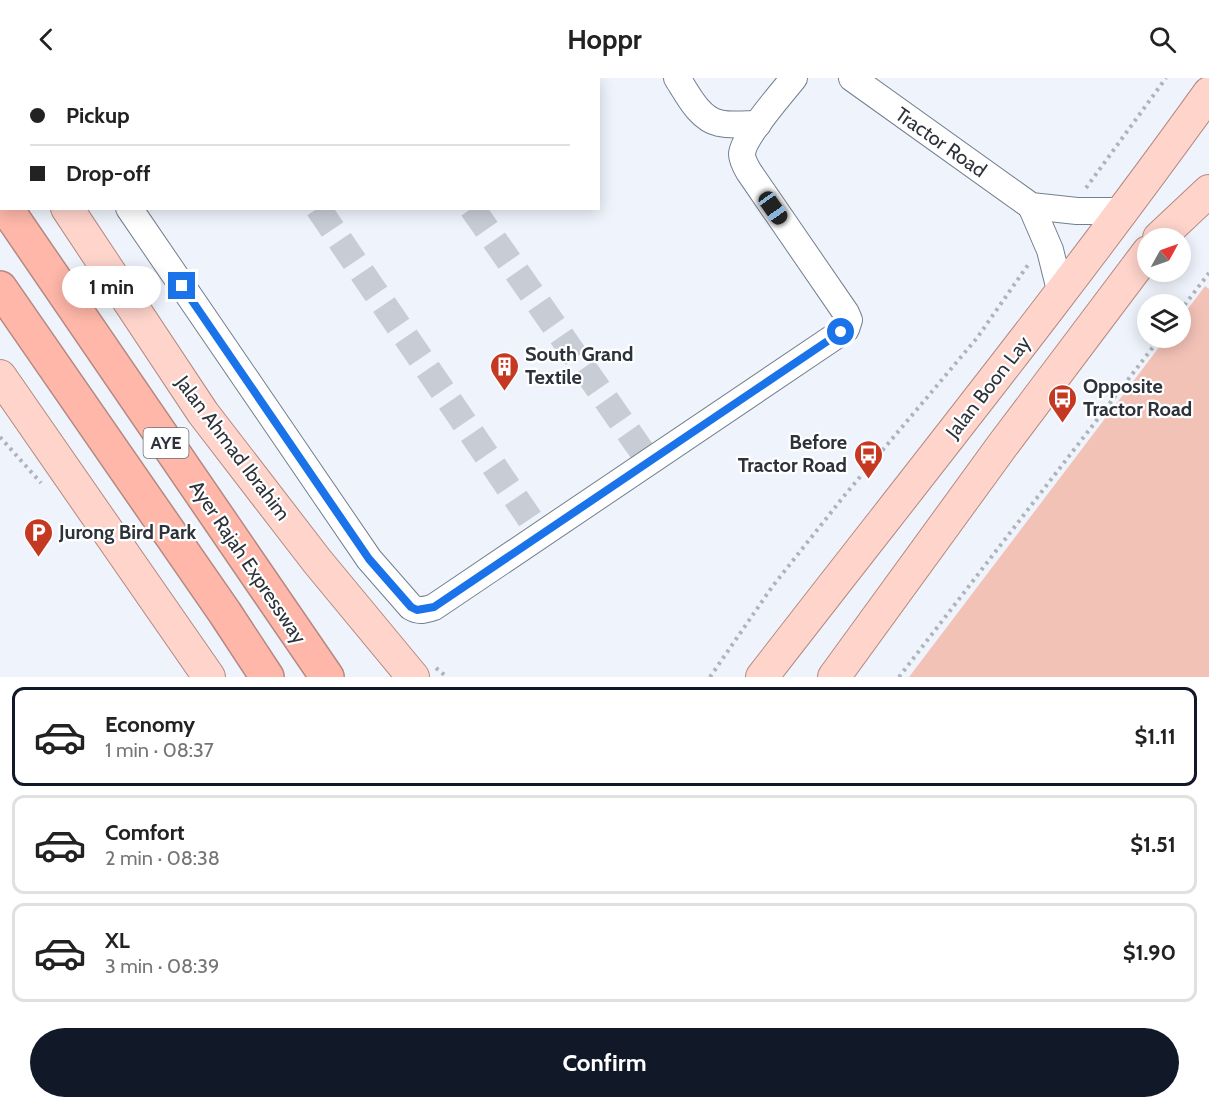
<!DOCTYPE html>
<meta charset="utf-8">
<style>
:root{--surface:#fff;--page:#f6f6f6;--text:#222;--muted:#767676;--line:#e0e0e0;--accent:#111827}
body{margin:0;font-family:Cabin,sans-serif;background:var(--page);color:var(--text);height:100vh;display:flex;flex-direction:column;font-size:22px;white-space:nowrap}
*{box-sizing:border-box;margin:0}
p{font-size:20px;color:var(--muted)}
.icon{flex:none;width:33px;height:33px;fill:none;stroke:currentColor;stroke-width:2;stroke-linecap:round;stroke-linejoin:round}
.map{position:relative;height:599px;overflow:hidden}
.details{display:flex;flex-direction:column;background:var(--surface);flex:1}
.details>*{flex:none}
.guide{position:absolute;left:0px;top:0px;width:600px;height:132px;box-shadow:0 3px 15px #0003;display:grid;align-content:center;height:132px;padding:0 30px;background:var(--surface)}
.needle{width:39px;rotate:50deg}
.tools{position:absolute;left:1137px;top:150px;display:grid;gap:12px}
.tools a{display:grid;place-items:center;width:54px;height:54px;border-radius:50%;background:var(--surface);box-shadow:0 3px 15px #0003;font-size:30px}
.end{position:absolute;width:27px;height:27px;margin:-14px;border:8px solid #1a73e8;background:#fff;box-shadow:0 0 0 3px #fff}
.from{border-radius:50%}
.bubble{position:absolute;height:42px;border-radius:21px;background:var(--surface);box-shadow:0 3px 15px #0003;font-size:20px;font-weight:700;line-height:42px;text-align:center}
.car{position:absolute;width:18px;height:36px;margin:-18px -9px;border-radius:8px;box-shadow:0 0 4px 2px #0007;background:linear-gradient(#222 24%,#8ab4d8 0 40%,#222 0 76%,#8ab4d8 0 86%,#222 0)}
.guide b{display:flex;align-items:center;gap:21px;height:57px;font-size:22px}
.guide b+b{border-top:2px solid var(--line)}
.guide i{width:15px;height:15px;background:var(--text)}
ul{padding:10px 0 0;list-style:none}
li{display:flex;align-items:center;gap:18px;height:99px;margin:0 12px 9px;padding:0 18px;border:3px solid var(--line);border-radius:12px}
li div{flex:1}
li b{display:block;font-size:22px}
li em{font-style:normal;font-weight:700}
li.on{border-color:var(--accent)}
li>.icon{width:54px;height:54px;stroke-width:1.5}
.action{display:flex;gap:12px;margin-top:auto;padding:12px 30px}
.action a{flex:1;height:69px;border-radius:36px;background:var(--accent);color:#fff;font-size:24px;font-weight:700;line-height:69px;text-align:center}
header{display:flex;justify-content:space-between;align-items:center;height:78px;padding:0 30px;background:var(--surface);font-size:27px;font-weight:700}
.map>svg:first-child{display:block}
.green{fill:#f3c2b7}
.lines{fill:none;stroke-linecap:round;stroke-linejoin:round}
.minor-tunnel{stroke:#c8cdd5;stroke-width:26;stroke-dasharray:26 13;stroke-linecap:butt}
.minor-casing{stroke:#737f91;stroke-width:28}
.major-casing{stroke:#b58982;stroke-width:34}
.highway-casing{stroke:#b58982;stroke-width:36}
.path{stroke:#afb4bc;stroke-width:4;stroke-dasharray:3 4.5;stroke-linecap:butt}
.minor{stroke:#fff;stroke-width:26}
.major{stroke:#fed4cb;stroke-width:32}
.highway{stroke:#feb7a8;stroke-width:33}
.route{stroke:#1a73e8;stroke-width:8}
.labels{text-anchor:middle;stroke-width:4.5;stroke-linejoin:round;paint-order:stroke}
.shield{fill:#fff;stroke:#6d7076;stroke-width:1.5}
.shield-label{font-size:18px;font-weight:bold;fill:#2e333b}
.street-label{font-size:20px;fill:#2e333b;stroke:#fff}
.poi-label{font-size:20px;font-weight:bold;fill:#2e333b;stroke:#fff;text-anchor:start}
</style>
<header><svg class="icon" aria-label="back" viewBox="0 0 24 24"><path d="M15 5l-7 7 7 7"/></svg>Hoppr<svg class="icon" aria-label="search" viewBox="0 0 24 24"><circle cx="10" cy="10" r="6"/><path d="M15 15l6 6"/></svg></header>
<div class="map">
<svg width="1209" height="599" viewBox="0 0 1209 599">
<rect width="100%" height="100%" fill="#eff4fc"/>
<!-- green -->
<polygon class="green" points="1205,208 1209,211 1209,599 909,599 1166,260 1180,260 1181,240"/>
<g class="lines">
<!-- minor-tunnel -->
<g class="minor-tunnel">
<polyline points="229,0 230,2"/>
<polyline points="382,0 383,2"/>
<polyline points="318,130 530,441"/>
<polyline points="472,130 646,379"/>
</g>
<defs>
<g id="minor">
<path d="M 677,0 C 687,15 699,41 719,45 C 731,48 746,46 758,46"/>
<polyline points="852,0 1031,128 1077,133 1124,133"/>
<polyline points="139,2 141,0"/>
<polyline points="1031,128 1050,172 1061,216"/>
<path d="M 129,130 L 369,481 L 411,529 C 419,534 425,532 434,529 L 846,251 L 849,242 L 846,235 L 749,94 C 746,89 742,82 742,76 C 743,59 782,15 794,0"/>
</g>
<g id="major">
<polyline points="0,33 2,36"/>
<polyline points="67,130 203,335 317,483 413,599"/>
<polyline points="1159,160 1209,113"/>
<polyline points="0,298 209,599"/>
<path d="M 762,599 C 912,405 1066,214 1209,15"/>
<polyline points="834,599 1002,368 1148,174"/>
</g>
<g id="highway">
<polyline points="6,130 327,599"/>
<polyline points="0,210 225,535 267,599"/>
</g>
</defs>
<!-- minor casing -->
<use href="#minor" class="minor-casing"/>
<!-- major casing -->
<use href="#major" class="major-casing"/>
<!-- highway casing -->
<use href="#highway" class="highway-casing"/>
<!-- path -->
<g class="path">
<polyline points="2,0 3,2"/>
<polyline points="1086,110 1166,0"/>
<polyline points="1180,233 1209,195"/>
<polyline points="0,359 41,405"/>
<polyline points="436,590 447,599"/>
<polyline points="710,599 772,509 844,418 977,260 1030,184"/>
<polyline points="899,599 1160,260"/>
</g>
<!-- minor -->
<use href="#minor" class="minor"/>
<!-- major -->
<use href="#major" class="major"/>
<!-- highway -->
<use href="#highway" class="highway"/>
</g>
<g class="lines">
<!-- route -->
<polyline class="route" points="182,208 369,481 411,529 417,532 434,529 841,254"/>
</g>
<!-- icons -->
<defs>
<symbol id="building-pin" viewBox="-11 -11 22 30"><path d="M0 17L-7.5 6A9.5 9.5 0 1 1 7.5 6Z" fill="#c53922" stroke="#fff"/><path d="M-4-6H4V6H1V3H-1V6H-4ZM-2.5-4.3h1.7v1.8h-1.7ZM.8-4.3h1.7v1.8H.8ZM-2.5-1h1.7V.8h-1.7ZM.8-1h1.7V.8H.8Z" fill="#fff"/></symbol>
<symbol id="bus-pin" viewBox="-11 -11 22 30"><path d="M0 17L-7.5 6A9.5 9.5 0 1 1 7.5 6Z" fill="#c53922" stroke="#fff"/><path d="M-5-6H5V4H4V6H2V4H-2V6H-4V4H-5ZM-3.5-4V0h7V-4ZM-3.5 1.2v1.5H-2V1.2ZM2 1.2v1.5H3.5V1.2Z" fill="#fff"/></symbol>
<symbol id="parking-pin" viewBox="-11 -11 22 30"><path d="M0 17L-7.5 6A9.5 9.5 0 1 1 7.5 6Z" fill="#c53922" stroke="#fff"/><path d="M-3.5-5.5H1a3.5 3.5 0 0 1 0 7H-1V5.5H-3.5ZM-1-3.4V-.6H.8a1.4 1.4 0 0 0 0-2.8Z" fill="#fff"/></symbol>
</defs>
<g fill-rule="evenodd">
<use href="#building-pin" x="488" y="272" width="33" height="45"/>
<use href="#bus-pin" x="1046" y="304" width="33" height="45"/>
<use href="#bus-pin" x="852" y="360" width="33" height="45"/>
<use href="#parking-pin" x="22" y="438" width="33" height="45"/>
</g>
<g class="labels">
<!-- shield labels -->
<rect class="shield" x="143.5" y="350" width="45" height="30" rx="4.5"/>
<g class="shield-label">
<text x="166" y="371">AYE</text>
</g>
<!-- street labels -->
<g class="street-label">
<text transform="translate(941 64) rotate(35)" y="7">Tractor Road</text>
<text transform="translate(988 309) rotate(-52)" y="7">Jalan Boon Lay</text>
<text transform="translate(233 370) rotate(53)" y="7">Jalan Ahmad Ibrahim</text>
<text transform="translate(248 484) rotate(56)" y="7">Ayer Rajah Expressway</text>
</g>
<!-- poi labels -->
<g class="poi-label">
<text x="525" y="283">South Grand<tspan x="525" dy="23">Textile</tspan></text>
<text x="1083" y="315">Opposite<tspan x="1083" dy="23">Tractor Road</tspan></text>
<text x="847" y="371" text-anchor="end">Before<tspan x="847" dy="23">Tractor Road</tspan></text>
<text x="59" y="461">Jurong Bird Park</text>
</g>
</g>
</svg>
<div class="tools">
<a><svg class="needle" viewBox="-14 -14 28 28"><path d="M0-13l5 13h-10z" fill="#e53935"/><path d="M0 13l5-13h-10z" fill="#767676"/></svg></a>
<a><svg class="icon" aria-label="layers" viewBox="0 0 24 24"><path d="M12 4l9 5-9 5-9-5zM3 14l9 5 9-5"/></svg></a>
</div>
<i class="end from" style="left:841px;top:254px"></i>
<i class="end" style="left:182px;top:208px"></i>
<div class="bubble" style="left:62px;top:188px;width:99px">1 min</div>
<i class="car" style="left:773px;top:130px;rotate:145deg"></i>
<div class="guide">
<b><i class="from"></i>Pickup</b>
<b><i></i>Drop-off</b>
</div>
</div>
<section class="details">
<ul>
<li class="on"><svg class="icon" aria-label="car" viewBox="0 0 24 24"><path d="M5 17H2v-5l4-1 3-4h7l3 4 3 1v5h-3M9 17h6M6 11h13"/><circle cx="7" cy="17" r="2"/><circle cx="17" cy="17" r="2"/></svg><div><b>Economy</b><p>1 min · 08:37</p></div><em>$1.11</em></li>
<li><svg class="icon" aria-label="car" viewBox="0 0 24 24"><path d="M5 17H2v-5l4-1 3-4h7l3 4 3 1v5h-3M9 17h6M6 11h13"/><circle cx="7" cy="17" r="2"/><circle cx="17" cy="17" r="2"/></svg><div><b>Comfort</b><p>2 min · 08:38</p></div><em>$1.51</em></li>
<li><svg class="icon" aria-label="car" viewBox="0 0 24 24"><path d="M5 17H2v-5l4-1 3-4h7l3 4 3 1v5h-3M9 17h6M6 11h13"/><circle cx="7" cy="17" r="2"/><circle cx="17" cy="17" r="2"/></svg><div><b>XL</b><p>3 min · 08:39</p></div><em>$1.90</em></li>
</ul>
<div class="action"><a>Confirm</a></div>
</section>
